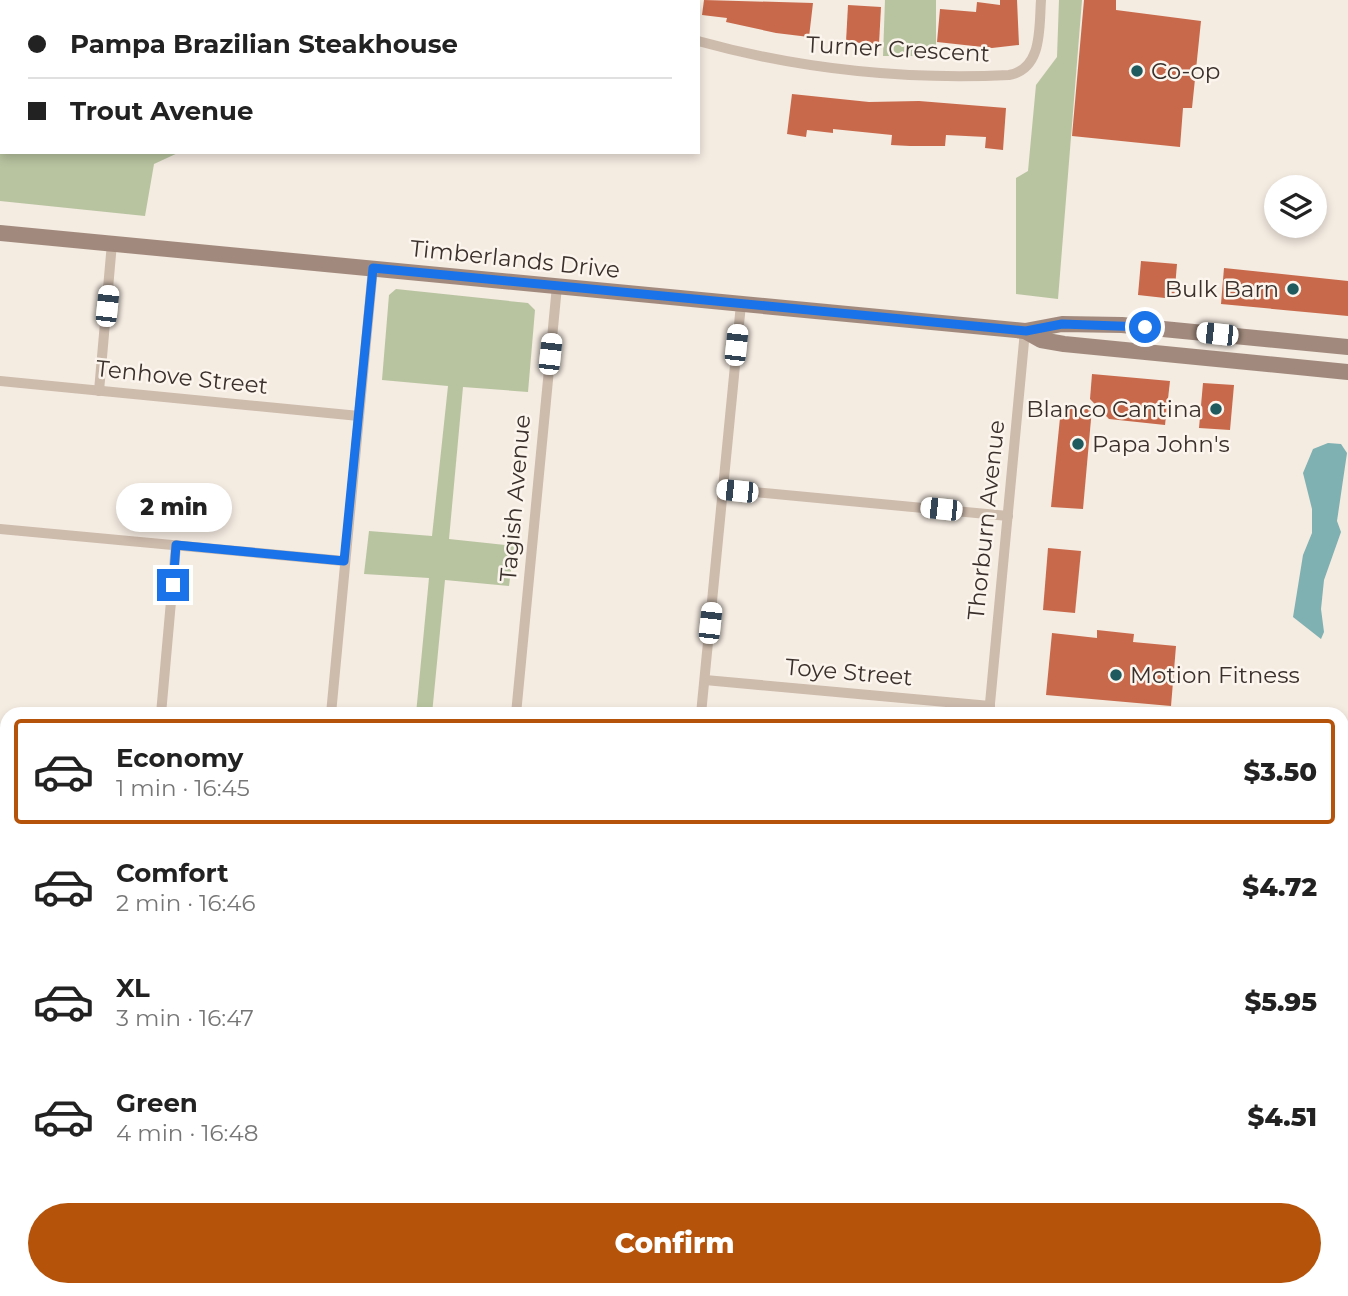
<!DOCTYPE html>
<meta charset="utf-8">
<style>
:root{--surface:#fff;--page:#f6f6f6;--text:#222;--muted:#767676;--line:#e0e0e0;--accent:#b45309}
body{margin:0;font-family:Montserrat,sans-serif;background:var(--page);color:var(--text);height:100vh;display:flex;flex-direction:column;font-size:26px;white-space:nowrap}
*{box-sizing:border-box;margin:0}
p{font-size:23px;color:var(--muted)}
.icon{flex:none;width:38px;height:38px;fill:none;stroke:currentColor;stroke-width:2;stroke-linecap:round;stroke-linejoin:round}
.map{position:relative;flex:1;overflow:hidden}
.details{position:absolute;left:0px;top:707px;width:1349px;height:590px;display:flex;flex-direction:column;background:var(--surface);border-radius:21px 21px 0 0;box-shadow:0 4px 10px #0003}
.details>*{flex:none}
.top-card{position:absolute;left:0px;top:0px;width:700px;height:154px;box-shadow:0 4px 10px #0003;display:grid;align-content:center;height:154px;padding:0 28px;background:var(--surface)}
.controls{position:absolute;left:1264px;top:175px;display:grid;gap:14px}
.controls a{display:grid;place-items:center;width:63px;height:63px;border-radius:50%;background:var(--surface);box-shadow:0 4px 10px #0003;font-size:35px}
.end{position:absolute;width:32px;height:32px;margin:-16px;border:9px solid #1a73e8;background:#fff;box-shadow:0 0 0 4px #fff}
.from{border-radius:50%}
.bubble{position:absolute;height:49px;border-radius:24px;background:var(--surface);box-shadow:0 4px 10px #0003;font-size:23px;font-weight:800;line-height:49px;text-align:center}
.car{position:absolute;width:21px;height:42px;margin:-21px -10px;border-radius:9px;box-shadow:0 0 5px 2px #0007;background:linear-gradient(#fff 24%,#345 0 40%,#fff 0 76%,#345 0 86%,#fff 0)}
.top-card b{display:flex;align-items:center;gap:24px;height:66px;font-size:26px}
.top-card b+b{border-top:2px solid var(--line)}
.top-card i{width:18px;height:18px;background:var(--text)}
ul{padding:12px 0 0;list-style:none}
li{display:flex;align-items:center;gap:21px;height:105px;margin:0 14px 10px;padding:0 14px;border:4px solid transparent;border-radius:7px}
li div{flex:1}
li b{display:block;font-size:26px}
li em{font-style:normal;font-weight:800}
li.on{border-color:var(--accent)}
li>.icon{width:63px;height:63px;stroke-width:1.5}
.button{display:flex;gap:14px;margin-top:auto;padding:14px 28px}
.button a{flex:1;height:80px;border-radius:42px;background:var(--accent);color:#fff;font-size:28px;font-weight:800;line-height:80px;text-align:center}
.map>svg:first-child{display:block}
.green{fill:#b8c4a0}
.water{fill:#7fb0b2}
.building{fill:#c8694b}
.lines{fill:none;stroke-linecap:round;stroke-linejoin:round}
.street{stroke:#cdbbac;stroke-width:10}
.secondary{stroke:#a18a7d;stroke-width:16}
.primary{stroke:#7d675c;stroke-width:18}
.route{stroke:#1a73e8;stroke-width:9}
.poi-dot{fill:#1f5a5e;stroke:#fbf5ee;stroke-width:2.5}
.labels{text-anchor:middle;stroke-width:5;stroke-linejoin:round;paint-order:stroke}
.street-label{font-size:23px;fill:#3b302b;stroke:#fbf5ee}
.poi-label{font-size:23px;fill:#3b302b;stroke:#fbf5ee;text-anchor:start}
</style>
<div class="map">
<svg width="1348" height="1296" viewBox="0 0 1348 1296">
<rect width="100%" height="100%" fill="#f4ebe1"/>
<!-- green -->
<g class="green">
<polygon points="114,0 352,0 113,2"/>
<polygon points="885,0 936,0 936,56 883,56"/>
<polygon points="1059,0 1082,0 1058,299 1016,294 1016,178 1028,171 1036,85 1057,57"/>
<polygon points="0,16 2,152 180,152 154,164 145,216 0,201"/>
<polygon points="396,289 528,303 535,310 528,392 463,387 449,539 514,546 509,586 445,580 432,714 416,714 429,578 364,574 369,531 432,536 448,386 382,380 389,295"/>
<polygon points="951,1290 1291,1290 1293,1296 951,1296"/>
</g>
<!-- water -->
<polygon class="water" points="1328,443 1341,444 1347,453 1337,521 1341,532 1324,580 1321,609 1324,632 1321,639 1293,617 1303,555 1312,533 1312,509 1303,473 1313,449"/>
<!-- building -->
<g class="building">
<polygon points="704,0 813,3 809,37 776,33 726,22 727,18 702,15"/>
<polygon points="1000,0 1017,0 1019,45 992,48 937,42 940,9 976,12 977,2 1000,5"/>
<polygon points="1084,0 1116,0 1116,10 1201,21 1192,108 1183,108 1180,147 1072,136"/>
<polygon points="848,5 881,7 879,44 846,42"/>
<polygon points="792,94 869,102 919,101 1006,108 1003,150 985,148 986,137 946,135 945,146 910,146 891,145 892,135 833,129 833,133 807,130 806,137 787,134"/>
<polygon points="1141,261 1177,264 1174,299 1138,295"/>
<polygon points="1224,268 1348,281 1348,316 1221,304"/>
<polygon points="1092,374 1170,381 1165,425 1109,419 1090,399"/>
<polygon points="1203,383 1234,385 1230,430 1199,428"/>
<polygon points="1061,408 1092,408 1083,509 1051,507"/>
<polygon points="1048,548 1081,551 1075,613 1043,610"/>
<polygon points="1097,630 1134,634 1133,642 1176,646 1171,706 1046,695 1052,633 1097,638"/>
</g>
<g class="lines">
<!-- street -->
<g class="street">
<polyline points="574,0 580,2"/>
<path d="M 698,41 C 799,69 904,80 1009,75 C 1043,69 1039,27 1041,0"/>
<polyline points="0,381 359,416"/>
<polyline points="99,391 112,243"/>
<polyline points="722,489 1008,516"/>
<polyline points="0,529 344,561"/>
<polyline points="705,680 990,706"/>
<polyline points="161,714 176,545"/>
<polyline points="331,714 373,268"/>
<polyline points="516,714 557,286"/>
<polyline points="701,714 741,304"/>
<polyline points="989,714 1025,331"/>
<polyline points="0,802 7,803"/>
</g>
<!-- secondary -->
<g class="secondary">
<polyline points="0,233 1025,331 1062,324 1122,325 1348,347"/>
<polyline points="1025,331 1041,340 1064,344 1348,372"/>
<polyline points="0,1054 7,1054"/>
<polyline points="0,1086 7,1087"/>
<polyline points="1342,1154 1348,1152"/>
<polyline points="1342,1222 1348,1286"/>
</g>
<!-- primary -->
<g class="primary">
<polyline points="1342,1144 1348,1139"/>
<polyline points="1342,1183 1348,1167"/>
<polyline points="1342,1222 1348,1226"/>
</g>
</g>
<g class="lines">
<!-- route -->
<polyline class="route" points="173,585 176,545 344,561 373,268 1026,331 1062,324 1145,327"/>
</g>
<!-- markers -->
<g class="poi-dot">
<circle cx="1137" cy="71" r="7"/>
<circle cx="1293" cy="289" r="7"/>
<circle cx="1216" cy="409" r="7"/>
<circle cx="1078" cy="444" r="7"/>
<circle cx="1116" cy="675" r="7"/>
</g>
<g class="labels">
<!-- street labels -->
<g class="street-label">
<text transform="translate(898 49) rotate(3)" y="8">Turner Crescent</text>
<text transform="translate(515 259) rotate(6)" y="8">Timberlands Drive</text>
<text transform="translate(182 377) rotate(6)" y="8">Tenhove Street</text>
<text transform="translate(515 498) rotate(-85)" y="8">Tagish Avenue</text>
<text transform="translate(986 520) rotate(-84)" y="8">Thorburn Avenue</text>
<text transform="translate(849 672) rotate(5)" y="8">Toye Street</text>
</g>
<!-- poi labels -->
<g class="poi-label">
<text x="1151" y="79">Co-op</text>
<text x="1279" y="297" text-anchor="end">Bulk Barn</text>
<text x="1202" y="417" text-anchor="end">Blanco Cantina</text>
<text x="1092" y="452">Papa John's</text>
<text x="1130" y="683">Motion Fitness</text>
</g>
</g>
</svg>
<div class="controls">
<a><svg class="icon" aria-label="layers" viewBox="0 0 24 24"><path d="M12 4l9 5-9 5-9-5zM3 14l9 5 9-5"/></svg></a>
</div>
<i class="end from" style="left:1145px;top:327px"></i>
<i class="end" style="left:173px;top:585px"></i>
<div class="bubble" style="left:116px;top:483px;width:116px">2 min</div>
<i class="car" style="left:107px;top:306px;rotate:6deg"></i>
<i class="car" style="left:1217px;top:334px;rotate:276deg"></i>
<i class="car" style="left:736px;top:345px;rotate:6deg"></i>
<i class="car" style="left:550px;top:354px;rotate:6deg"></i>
<i class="car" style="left:737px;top:491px;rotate:276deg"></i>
<i class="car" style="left:941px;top:509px;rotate:276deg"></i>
<i class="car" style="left:710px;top:623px;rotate:6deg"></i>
<div class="top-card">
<b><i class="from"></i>Pampa Brazilian Steakhouse</b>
<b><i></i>Trout Avenue</b>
</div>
<section class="details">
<ul>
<li class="on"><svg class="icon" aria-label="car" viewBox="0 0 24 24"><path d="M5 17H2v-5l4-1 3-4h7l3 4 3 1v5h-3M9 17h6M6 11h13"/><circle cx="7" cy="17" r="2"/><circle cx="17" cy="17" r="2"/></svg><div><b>Economy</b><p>1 min · 16:45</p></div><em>$3.50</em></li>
<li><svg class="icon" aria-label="car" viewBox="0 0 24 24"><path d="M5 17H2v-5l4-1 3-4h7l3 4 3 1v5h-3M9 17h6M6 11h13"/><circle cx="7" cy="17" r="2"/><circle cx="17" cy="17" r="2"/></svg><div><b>Comfort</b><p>2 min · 16:46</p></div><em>$4.72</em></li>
<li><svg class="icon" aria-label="car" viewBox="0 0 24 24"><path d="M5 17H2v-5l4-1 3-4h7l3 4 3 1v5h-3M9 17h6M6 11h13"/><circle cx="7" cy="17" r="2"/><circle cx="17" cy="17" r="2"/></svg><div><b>XL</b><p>3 min · 16:47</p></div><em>$5.95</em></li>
<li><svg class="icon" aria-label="car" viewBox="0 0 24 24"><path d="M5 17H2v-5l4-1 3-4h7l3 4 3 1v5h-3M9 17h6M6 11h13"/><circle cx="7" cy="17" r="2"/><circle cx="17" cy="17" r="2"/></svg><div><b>Green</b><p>4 min · 16:48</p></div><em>$4.51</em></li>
</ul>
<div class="button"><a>Confirm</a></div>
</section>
</div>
